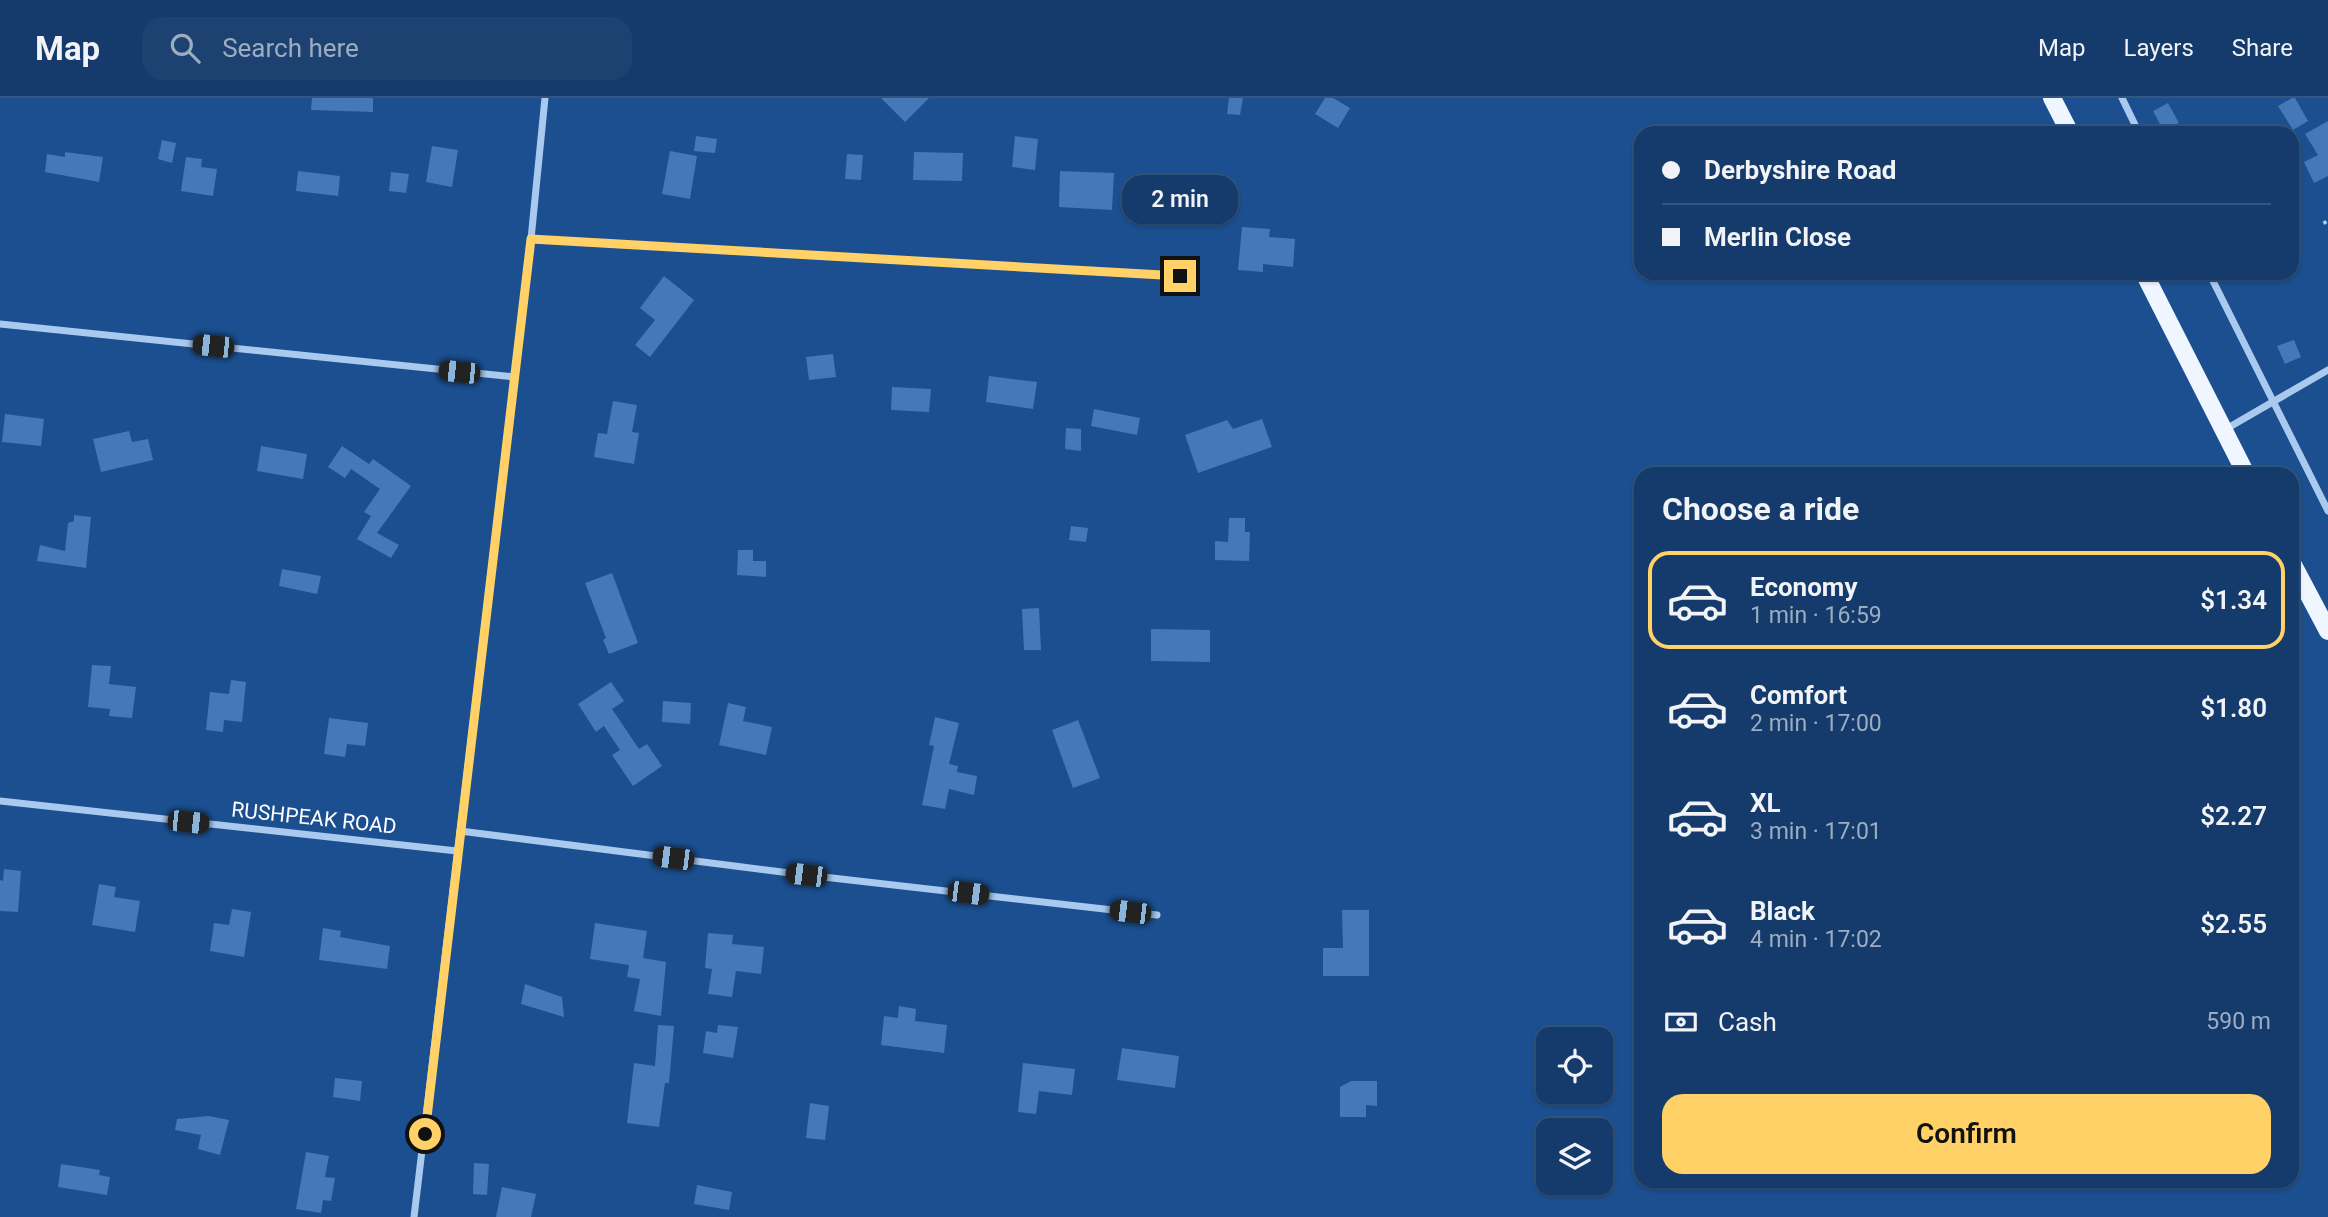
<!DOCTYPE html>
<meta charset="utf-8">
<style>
:root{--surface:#143b6b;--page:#1d4271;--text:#f1f3f6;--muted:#9dadc1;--line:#33557e;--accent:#ffd166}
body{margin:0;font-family:Roboto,sans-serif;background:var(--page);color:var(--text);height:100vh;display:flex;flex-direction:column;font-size:26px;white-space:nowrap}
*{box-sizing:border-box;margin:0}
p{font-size:23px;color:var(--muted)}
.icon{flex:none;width:38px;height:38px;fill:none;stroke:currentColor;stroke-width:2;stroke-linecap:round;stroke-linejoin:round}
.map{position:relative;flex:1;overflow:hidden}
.side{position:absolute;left:1634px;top:369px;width:665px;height:721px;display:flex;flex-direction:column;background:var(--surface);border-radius:21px;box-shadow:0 2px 5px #0004,0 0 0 2px var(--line)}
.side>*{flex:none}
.banner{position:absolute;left:1634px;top:28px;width:665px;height:154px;border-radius:21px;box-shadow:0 2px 5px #0004,0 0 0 2px var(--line);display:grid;align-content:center;height:154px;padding:0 28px;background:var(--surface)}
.buttons{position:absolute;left:1536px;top:929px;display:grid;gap:14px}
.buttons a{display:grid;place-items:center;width:77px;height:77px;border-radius:14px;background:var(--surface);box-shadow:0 2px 5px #0004,0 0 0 2px var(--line);font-size:35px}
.end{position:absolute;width:32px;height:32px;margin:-16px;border:9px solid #ffd166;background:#111;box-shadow:0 0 0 4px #111}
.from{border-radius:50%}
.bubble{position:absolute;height:49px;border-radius:21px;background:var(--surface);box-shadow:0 2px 5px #0004,0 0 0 2px var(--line);font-size:23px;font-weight:600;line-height:49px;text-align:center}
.car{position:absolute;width:21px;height:42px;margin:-21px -10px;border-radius:9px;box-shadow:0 0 5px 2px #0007;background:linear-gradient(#222 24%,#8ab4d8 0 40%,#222 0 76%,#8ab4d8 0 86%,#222 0)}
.banner b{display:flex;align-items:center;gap:24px;height:66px;font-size:26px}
.banner b+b{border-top:2px solid var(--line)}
.banner i{width:18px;height:18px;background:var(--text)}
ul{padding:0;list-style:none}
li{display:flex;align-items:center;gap:21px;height:98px;margin:0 14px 10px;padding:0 14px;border:4px solid transparent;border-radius:21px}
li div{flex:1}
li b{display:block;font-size:26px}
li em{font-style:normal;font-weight:600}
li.current{border-color:var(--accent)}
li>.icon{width:63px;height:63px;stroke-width:1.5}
h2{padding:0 28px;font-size:32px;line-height:84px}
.pay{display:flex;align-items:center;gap:18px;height:77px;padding:0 28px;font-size:26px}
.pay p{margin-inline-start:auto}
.button{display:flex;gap:14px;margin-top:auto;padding:14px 28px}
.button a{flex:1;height:80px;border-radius:21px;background:var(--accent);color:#111;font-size:28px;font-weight:600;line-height:80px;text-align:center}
header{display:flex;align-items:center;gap:42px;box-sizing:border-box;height:98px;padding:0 35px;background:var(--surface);border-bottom:2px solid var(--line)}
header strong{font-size:33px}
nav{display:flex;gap:38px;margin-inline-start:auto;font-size:24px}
.search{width:490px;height:63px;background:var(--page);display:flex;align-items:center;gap:18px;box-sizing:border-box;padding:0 24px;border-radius:21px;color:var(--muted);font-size:26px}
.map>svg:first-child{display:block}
.building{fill:#4478b7}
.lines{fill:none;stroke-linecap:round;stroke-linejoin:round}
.path{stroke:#a9c9ee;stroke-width:3.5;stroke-dasharray:3.5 5;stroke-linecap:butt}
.minor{stroke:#a9c9ee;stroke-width:7}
.primary{stroke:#f0f6ff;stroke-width:18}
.route{stroke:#ffd166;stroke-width:9}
.labels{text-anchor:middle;stroke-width:6;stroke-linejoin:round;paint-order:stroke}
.street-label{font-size:21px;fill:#fff;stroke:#1b4f8f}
</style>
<header>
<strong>Map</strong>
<div class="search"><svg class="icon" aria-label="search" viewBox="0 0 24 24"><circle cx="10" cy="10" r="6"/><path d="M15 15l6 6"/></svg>Search here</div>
<nav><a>Map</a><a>Layers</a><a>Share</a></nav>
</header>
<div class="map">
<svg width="2328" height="1119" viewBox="0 0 2328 1119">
<rect width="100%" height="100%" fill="#1b4f8f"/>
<!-- building -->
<g class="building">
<polygon points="312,0 373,0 373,14 311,12"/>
<polygon points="881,0 929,0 905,24"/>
<polygon points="1229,0 1243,0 1240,17 1227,16"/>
<polygon points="1325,0 1333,0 1350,10 1338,30 1315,16"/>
<polygon points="2292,0 2295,0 2308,23 2293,32 2278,8"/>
<polygon points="2168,5 2179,25 2163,32 2153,13"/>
<polygon points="2328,23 2328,78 2314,85 2304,64 2318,57 2305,36"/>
<polygon points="696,38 717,41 715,55 694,53"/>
<polygon points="1015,38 1038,41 1035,72 1012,69"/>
<polygon points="162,42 176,45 172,65 158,61"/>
<polygon points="432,48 458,52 452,89 426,84"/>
<polygon points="670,53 697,58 690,101 662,96"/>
<polygon points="65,54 103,59 99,84 45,74 47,56 65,59"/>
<polygon points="914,54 963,55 962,83 913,82"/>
<polygon points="847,56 863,57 861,82 845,81"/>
<polygon points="186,59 202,61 201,69 217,71 213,98 181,93"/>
<polygon points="298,73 340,78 338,98 296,93"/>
<polygon points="1060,73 1114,75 1112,112 1059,109"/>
<polygon points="391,74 409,76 406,95 389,93"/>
<polygon points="1170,79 1220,83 1218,111 1168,107"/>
<polygon points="1242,129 1270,131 1269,139 1295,141 1293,169 1263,166 1263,174 1238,172"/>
<polygon points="664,178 694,202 650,259 635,247 655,222 640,210"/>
<polygon points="2294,242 2301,259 2285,266 2277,248"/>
<polygon points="833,256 836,279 809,282 806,259"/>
<polygon points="989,278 1037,284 1033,311 986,304"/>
<polygon points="892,289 931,291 929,314 891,312"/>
<polygon points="613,303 637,307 632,334 639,335 634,366 594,359 598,335 607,336"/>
<polygon points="1094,311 1140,320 1137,337 1091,328"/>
<polygon points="5,316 44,321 41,348 2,344"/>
<polygon points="1262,321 1272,349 1198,375 1185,337 1227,322 1233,331"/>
<polygon points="1066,330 1081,331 1081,353 1065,351"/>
<polygon points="129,333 132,344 148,341 153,362 101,374 93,341"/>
<polygon points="261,348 307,356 303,381 257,373"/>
<polygon points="342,348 369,366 373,361 411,388 377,435 399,447 391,460 357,441 371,418 364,414 380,391 351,371 345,380 328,369"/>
<polygon points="74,417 91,419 86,470 37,463 40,447 65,453 68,425 74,423"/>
<polygon points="1229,420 1245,420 1245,434 1250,434 1249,463 1215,462 1215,443 1228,444"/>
<polygon points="1071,428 1088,430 1086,444 1069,442"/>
<polygon points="738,452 753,452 753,463 766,463 766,479 737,477"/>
<polygon points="282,471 321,478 317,496 279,488"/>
<polygon points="612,475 638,545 609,556 603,542 606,540 585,485"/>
<polygon points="1039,510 1041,552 1024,552 1022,511"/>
<polygon points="1151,531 1210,532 1210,564 1151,563"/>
<polygon points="92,567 111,568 109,586 136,589 132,620 109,618 110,611 88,609"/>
<polygon points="231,582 246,584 242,624 224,622 223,634 206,632 210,594 229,596"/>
<polygon points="611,584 624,603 612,611 639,651 647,646 662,668 633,688 612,657 620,652 604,628 596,634 578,606"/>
<polygon points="663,603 691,605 690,626 662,624"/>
<polygon points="728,605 746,609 743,623 772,629 766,657 719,647"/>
<polygon points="935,619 959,625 949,666 958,668 957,674 977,678 974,697 949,691 945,711 922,707 934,648 929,647"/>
<polygon points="329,620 368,625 365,648 347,646 345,659 324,656"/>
<polygon points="1078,622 1100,680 1073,690 1052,632"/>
<polygon points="4,771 21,773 18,814 0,813 0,782 3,783"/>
<polygon points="99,786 116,789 114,799 140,803 135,834 92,827"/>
<polygon points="232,811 251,814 244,859 210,853 214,825 229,827"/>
<polygon points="1342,812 1369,812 1369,878 1323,878 1323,850 1343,850"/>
<polygon points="595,825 647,833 643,860 666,864 661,918 634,913 640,881 627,879 629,867 590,861"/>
<polygon points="323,830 341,833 340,839 390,848 387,871 319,862"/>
<polygon points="708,835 733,837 732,846 764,849 761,876 736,873 732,899 708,896 712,871 705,870"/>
<polygon points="525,886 562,899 564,919 521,906"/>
<polygon points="899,908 916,911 915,923 947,927 944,955 881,947 884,918 898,920"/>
<polygon points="658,927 674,928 669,985 665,985 659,1029 627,1025 634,965 655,968"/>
<polygon points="718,927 738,929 733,960 703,955 706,933 717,935"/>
<polygon points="1122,950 1179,958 1175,990 1117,982"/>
<polygon points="1023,965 1075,971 1072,997 1039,993 1036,1016 1018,1014"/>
<polygon points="335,980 362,983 360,1003 333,999"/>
<polygon points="1351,983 1377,983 1377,1008 1366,1007 1366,1019 1340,1019 1340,989"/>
<polygon points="810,1005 829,1008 825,1042 806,1040"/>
<polygon points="209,1018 229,1022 220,1057 198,1051 201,1037 175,1032 177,1021"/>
<polygon points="306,1054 329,1058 325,1079 335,1080 331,1103 323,1102 321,1115 296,1111"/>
<polygon points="474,1065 489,1066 487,1097 473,1096"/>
<polygon points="61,1066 100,1072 99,1077 110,1079 107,1097 58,1089"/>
<polygon points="697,1087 732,1094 729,1112 694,1106"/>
<polygon points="502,1089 536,1096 531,1119 496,1119"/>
</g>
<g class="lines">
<!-- path -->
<polyline class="path" points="2324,123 2328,129"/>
<!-- minor -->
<g class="minor">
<polyline points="2122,0 2139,35"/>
<polyline points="531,141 1180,178"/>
<polyline points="2209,175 2328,413"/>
<polyline points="0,226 514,279"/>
<polyline points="2226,331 2328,272"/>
<polyline points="0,703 457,753"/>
<polyline points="460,733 806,777 1157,817"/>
<polyline points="414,1119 531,141 545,0"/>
</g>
<!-- primary -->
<g class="primary">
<polyline points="2052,0 2070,35"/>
<polyline points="2144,175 2246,376"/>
<polyline points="2292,465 2328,533"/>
</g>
</g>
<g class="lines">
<!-- route -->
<polyline class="route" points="425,1036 531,141 1180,178"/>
</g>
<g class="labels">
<!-- street labels -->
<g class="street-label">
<text transform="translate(314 720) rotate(6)" y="7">RUSHPEAK ROAD</text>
</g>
</g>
</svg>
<div class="buttons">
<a><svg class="icon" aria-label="locate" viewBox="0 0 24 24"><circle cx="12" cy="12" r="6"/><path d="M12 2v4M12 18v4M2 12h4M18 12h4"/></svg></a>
<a><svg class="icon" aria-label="layers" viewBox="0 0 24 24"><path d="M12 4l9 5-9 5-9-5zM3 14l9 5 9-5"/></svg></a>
</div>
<i class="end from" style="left:425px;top:1036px"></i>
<i class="end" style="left:1180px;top:178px"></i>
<div class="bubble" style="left:1122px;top:77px;width:116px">2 min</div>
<i class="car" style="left:213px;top:248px;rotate:276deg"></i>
<i class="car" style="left:459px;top:274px;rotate:276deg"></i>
<i class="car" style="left:188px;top:724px;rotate:96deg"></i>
<i class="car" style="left:673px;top:760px;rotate:277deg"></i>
<i class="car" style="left:806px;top:777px;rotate:277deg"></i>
<i class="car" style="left:968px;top:795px;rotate:97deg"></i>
<i class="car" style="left:1130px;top:814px;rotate:277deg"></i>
<div class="banner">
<b><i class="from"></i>Derbyshire Road</b>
<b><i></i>Merlin Close</b>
</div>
<section class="side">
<h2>Choose a ride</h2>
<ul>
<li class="current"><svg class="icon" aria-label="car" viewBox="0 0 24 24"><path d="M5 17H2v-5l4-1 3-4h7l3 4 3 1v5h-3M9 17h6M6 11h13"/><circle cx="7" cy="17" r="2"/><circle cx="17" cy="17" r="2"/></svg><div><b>Economy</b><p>1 min · 16:59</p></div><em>$1.34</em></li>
<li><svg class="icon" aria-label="car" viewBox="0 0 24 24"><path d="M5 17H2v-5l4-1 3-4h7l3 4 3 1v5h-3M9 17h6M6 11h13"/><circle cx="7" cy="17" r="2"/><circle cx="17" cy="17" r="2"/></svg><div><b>Comfort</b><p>2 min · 17:00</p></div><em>$1.80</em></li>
<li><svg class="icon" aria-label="car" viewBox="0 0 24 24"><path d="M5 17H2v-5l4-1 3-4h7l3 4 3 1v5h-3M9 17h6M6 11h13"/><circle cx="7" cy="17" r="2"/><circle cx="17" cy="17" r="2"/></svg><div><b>XL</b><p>3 min · 17:01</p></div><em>$2.27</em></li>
<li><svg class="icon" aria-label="car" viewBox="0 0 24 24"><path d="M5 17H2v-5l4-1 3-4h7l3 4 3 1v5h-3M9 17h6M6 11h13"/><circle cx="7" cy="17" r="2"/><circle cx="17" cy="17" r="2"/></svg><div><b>Black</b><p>4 min · 17:02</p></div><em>$2.55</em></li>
</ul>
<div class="pay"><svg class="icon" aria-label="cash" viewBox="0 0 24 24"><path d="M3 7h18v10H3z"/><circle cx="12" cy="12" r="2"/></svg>Cash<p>590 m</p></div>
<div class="button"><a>Confirm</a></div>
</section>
</div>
